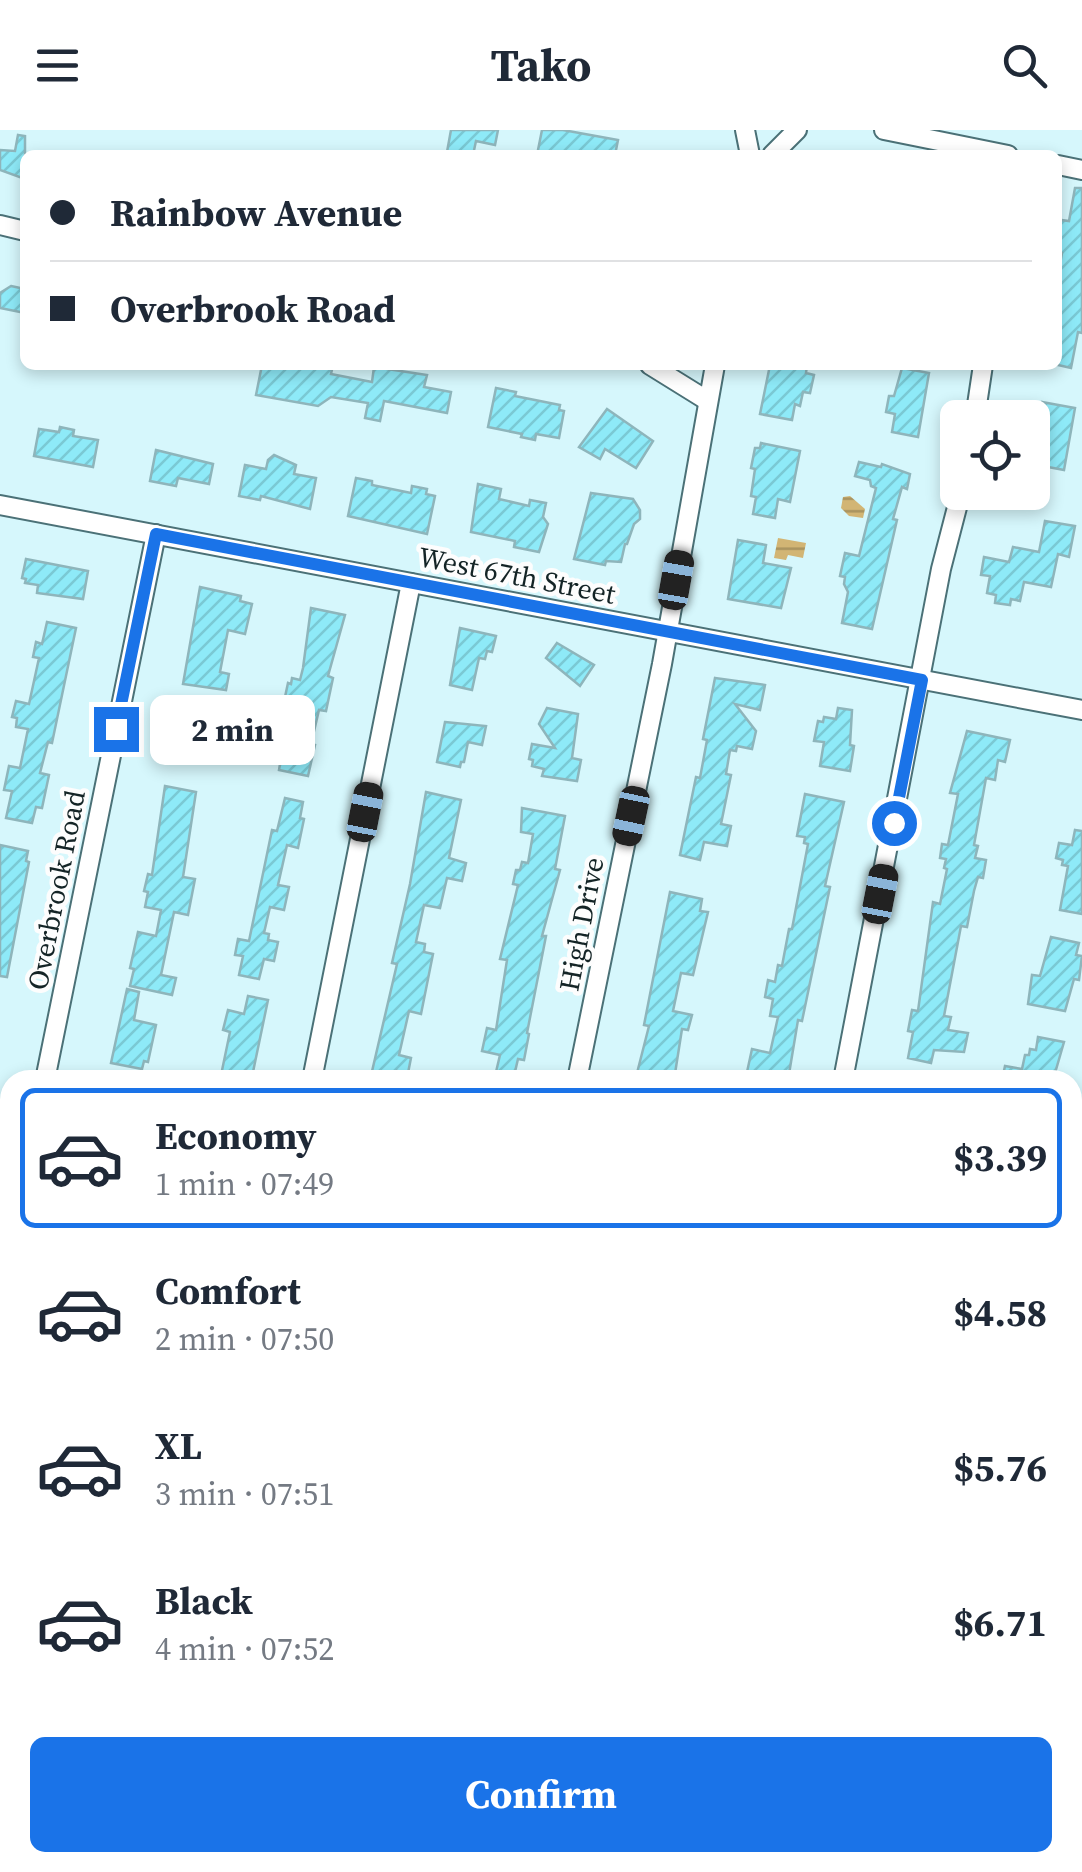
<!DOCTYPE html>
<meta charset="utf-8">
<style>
:root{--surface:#fff;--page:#f6f6f7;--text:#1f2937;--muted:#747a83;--line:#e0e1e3;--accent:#1a73e8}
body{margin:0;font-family:"Source Serif 4",serif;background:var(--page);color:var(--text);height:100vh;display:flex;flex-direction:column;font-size:38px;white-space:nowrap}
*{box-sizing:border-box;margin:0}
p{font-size:32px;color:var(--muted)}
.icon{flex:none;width:55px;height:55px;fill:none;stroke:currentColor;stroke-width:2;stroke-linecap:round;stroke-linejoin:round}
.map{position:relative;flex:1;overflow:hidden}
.panel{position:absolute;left:0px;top:940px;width:1082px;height:802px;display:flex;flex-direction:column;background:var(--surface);border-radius:30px 30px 0 0;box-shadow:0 5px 15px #0003}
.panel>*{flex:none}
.banner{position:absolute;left:20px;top:20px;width:1042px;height:220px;border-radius:15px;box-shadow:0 5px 15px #0003;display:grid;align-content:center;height:220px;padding:0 30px;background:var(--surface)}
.controls{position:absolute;left:940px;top:270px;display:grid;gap:20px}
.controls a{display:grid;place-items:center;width:110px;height:110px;border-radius:15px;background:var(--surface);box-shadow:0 5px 15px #0003;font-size:50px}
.end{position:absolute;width:45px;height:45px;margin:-22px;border:12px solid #1a73e8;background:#fff;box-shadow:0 0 0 5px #fff}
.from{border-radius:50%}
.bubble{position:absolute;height:70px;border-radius:15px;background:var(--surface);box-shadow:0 5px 15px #0003;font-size:32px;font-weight:700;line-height:70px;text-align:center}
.car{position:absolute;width:30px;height:60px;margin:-30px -15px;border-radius:12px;box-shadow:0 0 8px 2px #0007;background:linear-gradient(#222 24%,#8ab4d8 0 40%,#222 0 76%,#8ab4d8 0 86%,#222 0)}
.banner b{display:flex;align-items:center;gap:35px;height:95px;font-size:38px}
.banner b+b{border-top:2px solid var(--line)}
.banner i{width:25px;height:25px;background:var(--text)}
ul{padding:18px 0 0;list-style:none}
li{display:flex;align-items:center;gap:30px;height:140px;margin:0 20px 15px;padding:0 10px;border:5px solid transparent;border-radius:15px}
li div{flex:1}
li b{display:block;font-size:38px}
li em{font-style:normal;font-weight:700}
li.current{border-color:var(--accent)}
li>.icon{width:90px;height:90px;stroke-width:1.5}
.action{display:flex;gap:20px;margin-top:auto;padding:20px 30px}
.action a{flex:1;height:115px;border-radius:15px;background:var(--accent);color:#fff;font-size:40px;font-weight:700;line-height:115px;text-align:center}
header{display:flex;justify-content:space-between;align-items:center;height:130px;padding:0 30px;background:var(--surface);font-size:45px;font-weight:700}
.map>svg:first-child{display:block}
.water{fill:url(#water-rules)}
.building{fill:url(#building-hatch);stroke:#8eb5bb;stroke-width:2.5}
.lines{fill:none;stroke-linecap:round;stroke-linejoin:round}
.street-casing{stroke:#4b7177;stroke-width:22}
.street{stroke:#fff;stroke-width:18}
.route{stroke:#1a73e8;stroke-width:12}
.labels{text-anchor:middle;stroke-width:9;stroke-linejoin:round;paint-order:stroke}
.street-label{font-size:28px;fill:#142426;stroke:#fdfdfd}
</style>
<header><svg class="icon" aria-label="menu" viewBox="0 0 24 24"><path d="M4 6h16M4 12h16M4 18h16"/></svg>Tako<svg class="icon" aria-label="search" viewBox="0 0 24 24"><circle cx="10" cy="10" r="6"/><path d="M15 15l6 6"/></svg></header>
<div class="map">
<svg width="1082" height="1742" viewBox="0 0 1082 1742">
<defs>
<pattern id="water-rules" width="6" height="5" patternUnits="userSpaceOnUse" patternTransform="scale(2.5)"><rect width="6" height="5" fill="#d2b574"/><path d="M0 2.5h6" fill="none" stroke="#a9935f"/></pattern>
<pattern id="building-hatch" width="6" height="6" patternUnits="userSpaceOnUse" patternTransform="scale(2.5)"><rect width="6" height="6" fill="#8eeaf8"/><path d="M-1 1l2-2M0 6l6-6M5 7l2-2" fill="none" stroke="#7ac9d4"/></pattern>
</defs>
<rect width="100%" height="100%" fill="#d6f7fc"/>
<!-- water -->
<g class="water">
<polygon points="850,366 865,379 863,388 849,386 841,378 843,367"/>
<polygon points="778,408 806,413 803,428 788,425 786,430 774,428"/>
</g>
<!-- building -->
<g class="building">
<polygon points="451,0 498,0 495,15 476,11 473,25 447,22"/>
<polygon points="542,0 563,0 618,10 615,25 537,25"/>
<polygon points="18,5 25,6 25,49 0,40 0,20 15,21"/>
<polygon points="1075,58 1082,58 1082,203 1078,202 1071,238 1058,235 1058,146 1062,123 1058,122 1058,105 1061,90 1069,91"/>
<polygon points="11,156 25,159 25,183 0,178 0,163"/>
<polygon points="262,235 333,235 331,244 372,252 374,237 427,245 424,257 451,262 447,283 384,271 380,291 365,288 368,273 331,267 318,276 256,265"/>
<polygon points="770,235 807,235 806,243 814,245 810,263 803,262 800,276 795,274 792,290 760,284"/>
<polygon points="902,238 929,243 918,307 892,302 895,284 886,282 889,266 894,266"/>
<polygon points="496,258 516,262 515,266 560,275 559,280 564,281 559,308 536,304 535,310 521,307 522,304 488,297"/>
<polygon points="1042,272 1075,278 1064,340 1032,334 1032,298 1036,282 1041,283"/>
<polygon points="607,279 653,311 636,338 605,319 600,329 579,317"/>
<polygon points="60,297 74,300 73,306 98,310 93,337 34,326 39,299 59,302"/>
<polygon points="761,313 800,321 790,372 778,369 775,388 753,384 756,367 751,366 755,339 751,338 755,318 760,318"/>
<polygon points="156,320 213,334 209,354 178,348 176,356 150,351"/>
<polygon points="274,325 296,335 294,344 316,348 310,379 261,366 260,370 239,366 245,335 266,339 268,330"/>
<polygon points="859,332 881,337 882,334 910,344 907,359 902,357 893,389 897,390 872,499 842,493 848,462 844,454 845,447 840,446 845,423 859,426 876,358 871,356 870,350 855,346"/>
<polygon points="356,348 372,351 372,355 411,363 412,356 427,359 426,364 435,366 427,404 348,386"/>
<polygon points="478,354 501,359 499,369 529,376 530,370 546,373 543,387 548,394 539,422 514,417 515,411 471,402"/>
<polygon points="591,363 633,369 640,380 640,389 634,394 627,414 625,414 621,432 606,431 605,435 574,429"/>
<polygon points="1045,391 1075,396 1069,427 1058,424 1051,457 1024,452 1020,471 1011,469 1010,475 995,473 996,465 987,463 990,446 981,445 984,427 1009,432 1013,417 1039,422"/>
<polygon points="738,410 766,415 763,433 791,438 781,478 728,469"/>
<polygon points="26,429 88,441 83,469 37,463 38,455 25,453 26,449 22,448"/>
<polygon points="200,457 241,466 240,471 252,474 245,504 228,500 220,542 229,544 226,560 183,554"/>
<polygon points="311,478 345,485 328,546 333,548 326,581 319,580 311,614 315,615 308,646 279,640 287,591 287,582 282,581 288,553 291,554 292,548 300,550 303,538"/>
<polygon points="47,492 76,498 52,613 48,612 40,643 49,645 42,678 36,677 32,693 6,688 12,661 4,660 9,636 20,638 28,599 16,597 17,588 12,587 16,571 29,574 39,528 33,527 36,512 42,514"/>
<polygon points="460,498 496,506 492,522 487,521 485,529 479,528 472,560 450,555"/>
<polygon points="557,513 594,535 580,556 546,528"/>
<polygon points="715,548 765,555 760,580 735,574 756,601 752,619 737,616 736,621 730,620 726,644 731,645 721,694 731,696 727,716 704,712 700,730 680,725 696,647 700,648 707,610 703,609"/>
<polygon points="547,578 578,584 572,628 581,630 577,651 542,646 544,639 532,636 533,630 529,629 532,614 555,618 539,594"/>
<polygon points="838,578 852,580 850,615 854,616 850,641 820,636 824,612 814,611 818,591 823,592 824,587 836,589"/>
<polygon points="179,580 225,589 217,626 194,621 192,630 170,626"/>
<polygon points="445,592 486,596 482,615 468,612 464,632 461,632 460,637 437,632"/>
<polygon points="967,601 1010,610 1005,632 998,630 995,650 986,648 974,715 978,716 975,728 986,730 983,748 978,747 974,761 967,797 961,796 944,886 951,887 948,900 968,903 964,922 934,920 931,933 908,928 913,902 908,901 912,880 918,881 933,772 940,774 947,739 944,738 946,729 940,728 942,714 948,715 958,664 950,663"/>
<polygon points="165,656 196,662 183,747 195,749 188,785 174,782 161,845 176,848 172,865 130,856 134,839 130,838 138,802 156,806 161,780 145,777 148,762 144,761 148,744 152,745"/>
<polygon points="426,662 461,670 449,728 466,733 462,751 447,748 440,778 424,775 416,812 425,814 424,822 433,824 421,884 409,881 399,925 411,928 408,943 397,941 395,950 370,950 397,834 392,833 410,754"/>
<polygon points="805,664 844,672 825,756 830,757 802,891 798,890 788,950 753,950 754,944 747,942 752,919 770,923 778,887 770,886 773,869 765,867 768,850 775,852 778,835 782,836 789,799 792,799 808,714 804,713 805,707 797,706"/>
<polygon points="285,668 303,672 300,688 304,689 298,718 287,715 278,755 289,757 284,780 270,777 264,803 269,804 268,810 278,812 274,831 264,829 259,849 239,845 243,826 235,825 238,809 249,811 272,700 277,701"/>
<polygon points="522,678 565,686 555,739 560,740 542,806 546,806 527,903 529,904 524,930 518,929 514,946 496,942 500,925 482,921 487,898 496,900 507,830 500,829 518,755 513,754 516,740 520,740 522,732 528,733 533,704 521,702"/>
<polygon points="1075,700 1082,701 1082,784 1060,780 1068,736 1062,735 1063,730 1056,728 1059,713 1072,715"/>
<polygon points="0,715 28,721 26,731 29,732 7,847 0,846"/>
<polygon points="670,762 702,769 700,781 708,782 693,845 681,843 673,881 692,885 688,900 682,899 674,950 642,950 636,947 649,896 644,895"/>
<polygon points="1051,807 1079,813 1076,825 1082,826 1079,850 1074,849 1065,881 1028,874 1032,845 1040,846"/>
<polygon points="127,859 139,862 134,890 156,895 148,932 144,931 142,939 111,933"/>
<polygon points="248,866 268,870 253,942 246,941 245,950 220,950 230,902 223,900 228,880 244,884"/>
<polygon points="1038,907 1064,912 1053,950 1002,950 1005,936 1022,939 1025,925 1029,925 1030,919 1036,920"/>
</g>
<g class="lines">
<defs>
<g id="street">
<polyline points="745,0 750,25"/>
<polyline points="884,0 1008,25"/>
<polyline points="772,25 797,0"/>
<polyline points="1058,35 1082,40"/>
<polyline points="0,95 25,101"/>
<polyline points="650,235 708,271"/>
<polyline points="975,288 983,235"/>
<polyline points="0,375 1082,580"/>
<polyline points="45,950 156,404"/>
<polyline points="312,950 411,453"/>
<polyline points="577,950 662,534 715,235"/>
<polyline points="843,950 941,439 961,362"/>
<polyline points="0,1136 10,1099"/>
<polyline points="1072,1147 1082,1115"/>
<polyline points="0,1302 10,1306"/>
<polyline points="1072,1523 1082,1524"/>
<polyline points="738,1732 768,1742"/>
<polyline points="69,1742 71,1732"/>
<polyline points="340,1742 343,1732"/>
<polyline points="619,1742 623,1732"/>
</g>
</defs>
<!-- street casing -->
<use href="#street" class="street-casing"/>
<!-- street -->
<use href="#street" class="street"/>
</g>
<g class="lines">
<!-- route -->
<polyline class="route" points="116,599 156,404 922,550 894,693"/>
</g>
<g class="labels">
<!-- street labels -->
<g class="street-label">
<text transform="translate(517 445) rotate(11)" y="10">West 67th Street</text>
<text transform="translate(56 760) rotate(-79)" y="10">Overbrook Road</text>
<text transform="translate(581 794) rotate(-79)" y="10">High Drive</text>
</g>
</g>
</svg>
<div class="controls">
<a><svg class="icon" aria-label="locate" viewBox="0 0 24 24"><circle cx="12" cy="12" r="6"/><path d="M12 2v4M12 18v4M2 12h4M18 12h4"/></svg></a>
</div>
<i class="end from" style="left:894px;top:693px"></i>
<i class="end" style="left:116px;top:599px"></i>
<div class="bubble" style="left:150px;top:565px;width:165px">2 min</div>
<i class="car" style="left:676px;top:450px;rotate:10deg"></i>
<i class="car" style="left:365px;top:682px;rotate:11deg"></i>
<i class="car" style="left:631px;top:686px;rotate:192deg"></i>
<i class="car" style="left:880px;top:764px;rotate:11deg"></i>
<div class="banner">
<b><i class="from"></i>Rainbow Avenue</b>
<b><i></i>Overbrook Road</b>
</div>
<section class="panel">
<ul>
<li class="current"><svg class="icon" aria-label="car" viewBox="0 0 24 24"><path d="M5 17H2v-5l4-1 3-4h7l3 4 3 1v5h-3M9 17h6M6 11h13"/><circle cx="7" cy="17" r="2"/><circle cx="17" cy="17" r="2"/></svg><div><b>Economy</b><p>1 min · 07:49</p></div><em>$3.39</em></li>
<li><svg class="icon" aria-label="car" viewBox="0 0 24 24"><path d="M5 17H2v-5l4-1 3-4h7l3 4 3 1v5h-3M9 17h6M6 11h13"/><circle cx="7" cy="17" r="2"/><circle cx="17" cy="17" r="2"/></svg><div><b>Comfort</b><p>2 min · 07:50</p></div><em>$4.58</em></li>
<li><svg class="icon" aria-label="car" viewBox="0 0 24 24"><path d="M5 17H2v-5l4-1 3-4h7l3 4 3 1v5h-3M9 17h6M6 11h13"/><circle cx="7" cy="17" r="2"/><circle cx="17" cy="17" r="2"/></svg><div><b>XL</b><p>3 min · 07:51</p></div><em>$5.76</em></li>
<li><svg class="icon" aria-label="car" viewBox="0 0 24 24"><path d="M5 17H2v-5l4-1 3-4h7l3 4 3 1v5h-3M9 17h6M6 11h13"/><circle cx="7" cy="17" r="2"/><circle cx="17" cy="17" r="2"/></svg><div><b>Black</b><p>4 min · 07:52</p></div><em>$6.71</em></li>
</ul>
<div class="action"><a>Confirm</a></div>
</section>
</div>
